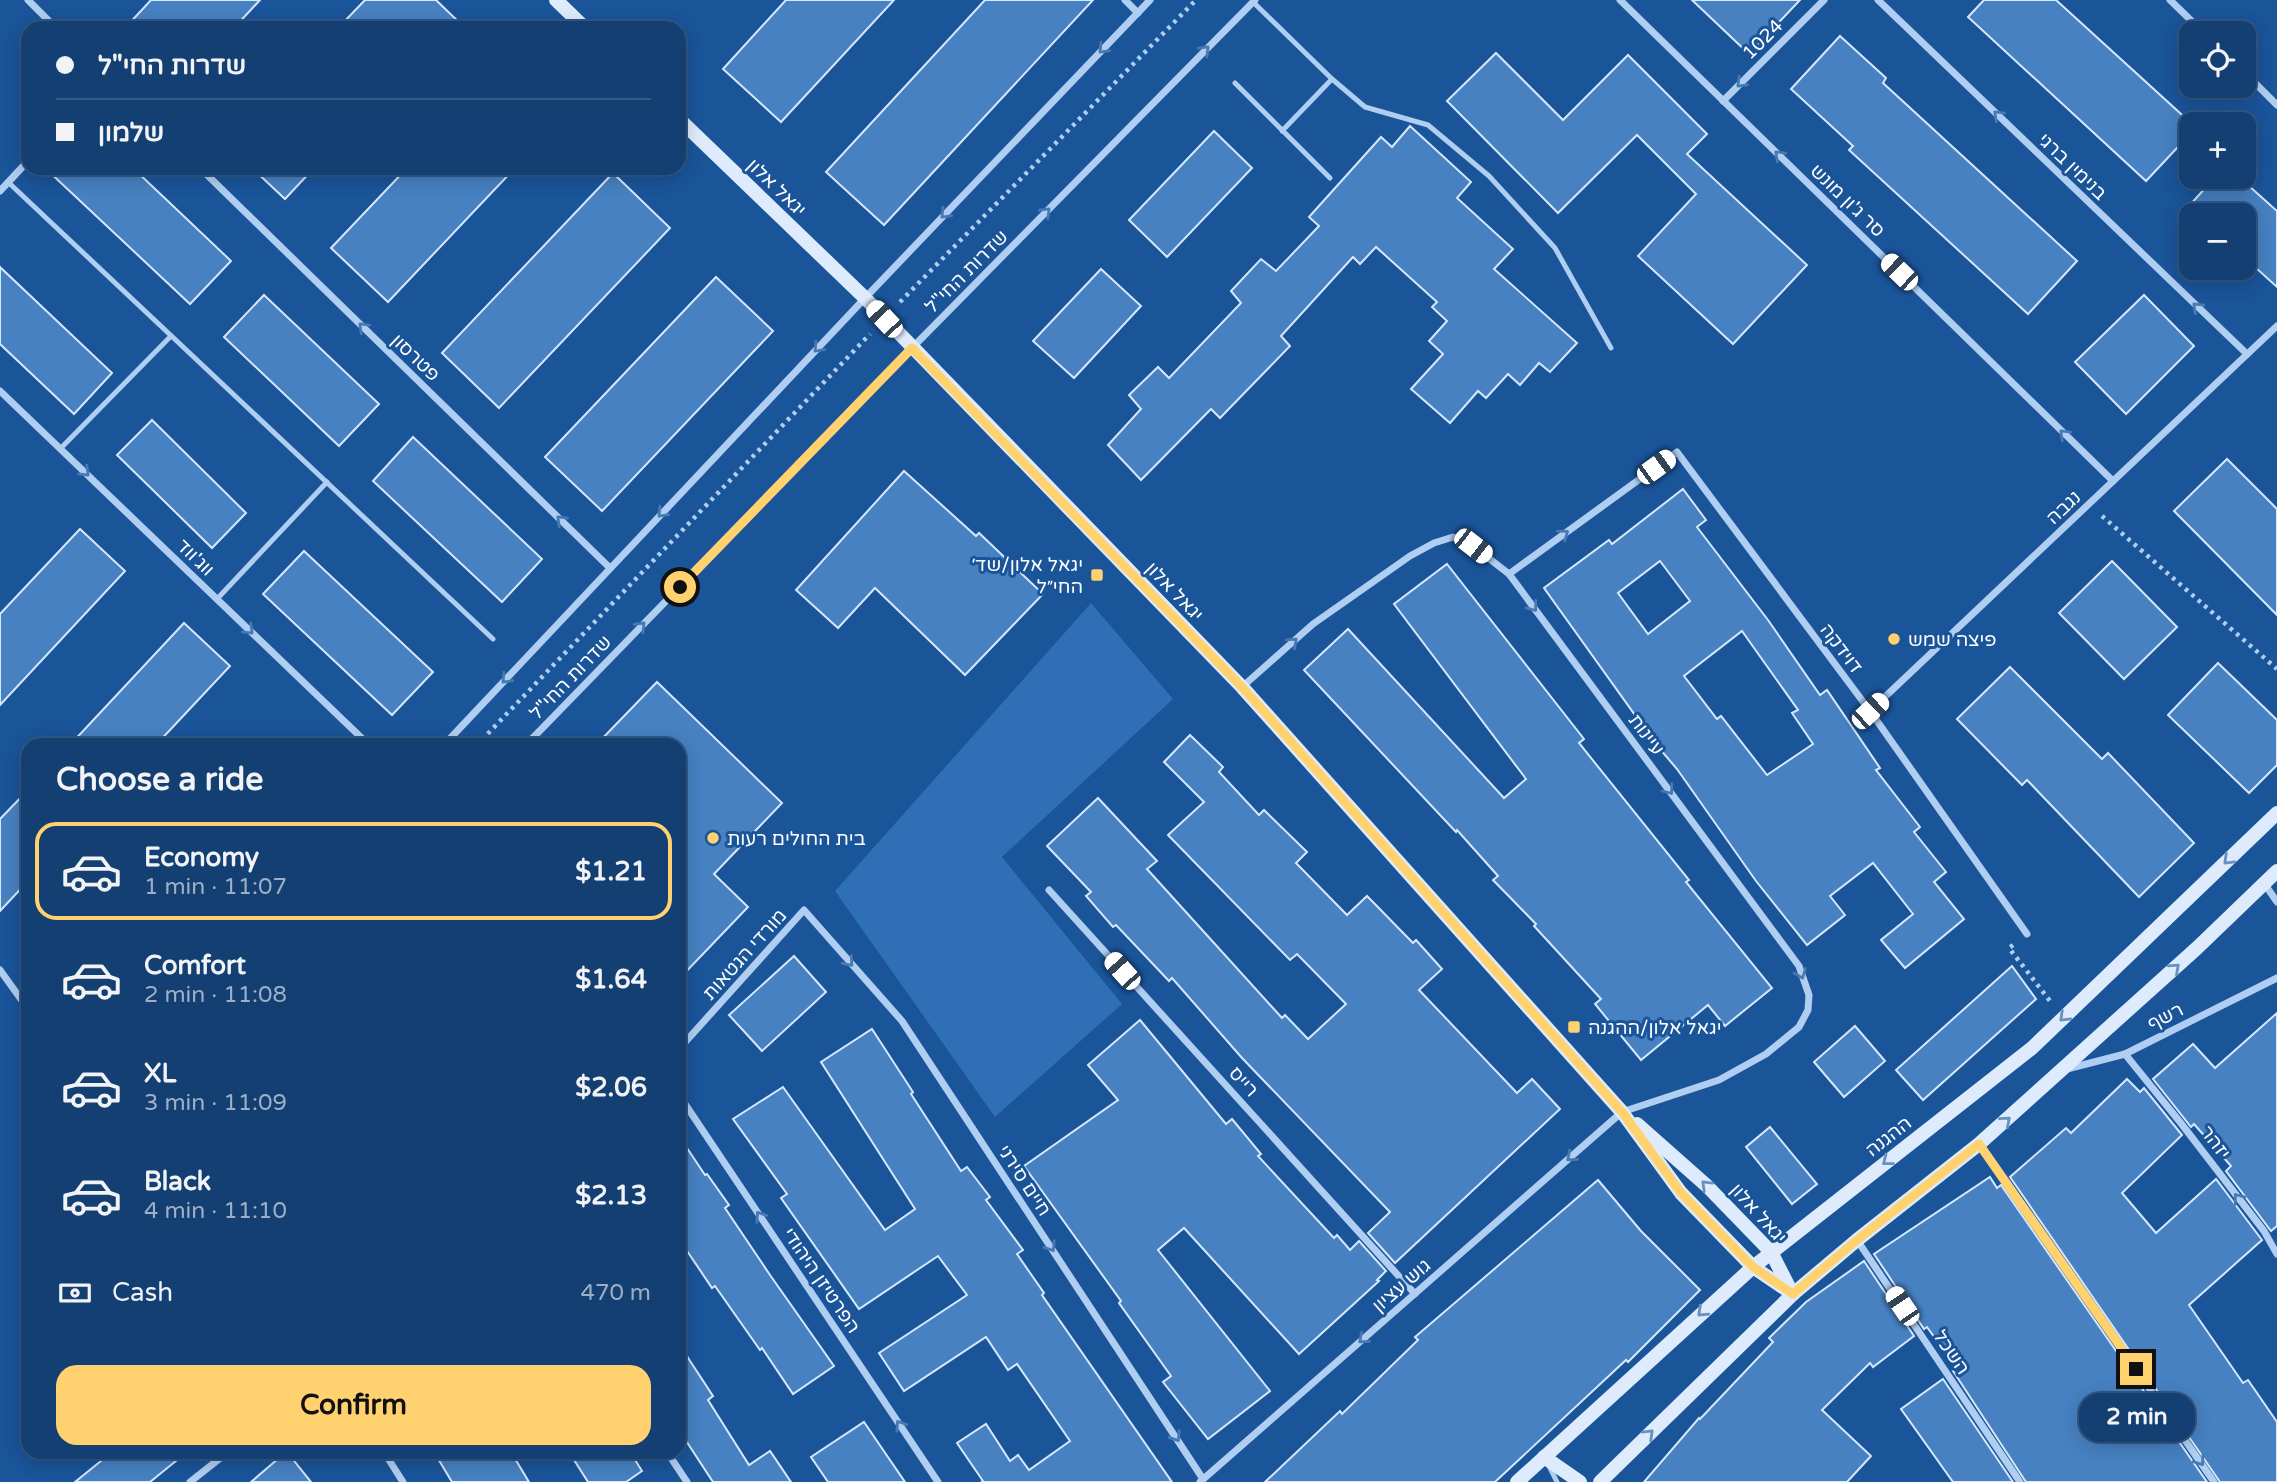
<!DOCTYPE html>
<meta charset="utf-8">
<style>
:root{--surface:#143f73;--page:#214a7b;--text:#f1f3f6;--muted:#9dafc4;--line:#335885;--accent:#ffd26f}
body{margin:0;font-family:"Varela Round",Heebo,sans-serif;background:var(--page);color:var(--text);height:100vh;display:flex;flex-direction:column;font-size:26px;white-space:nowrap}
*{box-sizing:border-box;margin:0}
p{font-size:23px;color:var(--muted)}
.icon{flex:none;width:38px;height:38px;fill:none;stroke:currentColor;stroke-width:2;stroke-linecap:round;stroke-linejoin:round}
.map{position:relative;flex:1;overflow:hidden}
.details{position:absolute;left:21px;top:738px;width:665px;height:721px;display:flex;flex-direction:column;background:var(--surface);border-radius:21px;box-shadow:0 4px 18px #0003,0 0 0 2px var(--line)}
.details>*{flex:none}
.hud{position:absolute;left:21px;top:21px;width:665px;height:154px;border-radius:21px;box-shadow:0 4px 18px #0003,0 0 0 2px var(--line);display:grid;align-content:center;height:154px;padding:0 35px;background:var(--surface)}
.fabs{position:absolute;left:2179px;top:21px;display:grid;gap:14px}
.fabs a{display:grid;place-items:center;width:77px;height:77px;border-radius:14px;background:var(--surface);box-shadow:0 4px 18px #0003,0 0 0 2px var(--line);font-size:35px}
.end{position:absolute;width:32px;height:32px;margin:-16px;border:9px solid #ffd26f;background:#111;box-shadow:0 0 0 4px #111}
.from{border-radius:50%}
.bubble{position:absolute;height:49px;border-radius:21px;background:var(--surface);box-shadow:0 4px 18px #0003,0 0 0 2px var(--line);font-size:23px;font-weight:700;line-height:49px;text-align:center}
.car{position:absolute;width:21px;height:42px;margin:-21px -10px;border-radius:9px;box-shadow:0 0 5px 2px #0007;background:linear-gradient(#fff 24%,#345 0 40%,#fff 0 76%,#345 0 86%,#fff 0)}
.hud b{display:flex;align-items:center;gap:24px;height:66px;font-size:26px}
.hud b+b{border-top:2px solid var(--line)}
.hud i{width:18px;height:18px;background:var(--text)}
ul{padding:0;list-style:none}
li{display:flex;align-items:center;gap:21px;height:98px;margin:0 14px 10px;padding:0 21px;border:4px solid transparent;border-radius:21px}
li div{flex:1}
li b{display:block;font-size:26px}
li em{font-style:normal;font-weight:700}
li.current{border-color:var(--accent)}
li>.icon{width:63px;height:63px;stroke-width:1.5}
h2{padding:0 35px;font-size:32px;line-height:84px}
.pay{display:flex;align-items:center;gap:18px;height:77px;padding:0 35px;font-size:26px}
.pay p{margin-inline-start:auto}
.cta{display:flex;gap:14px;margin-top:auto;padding:14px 35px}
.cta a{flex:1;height:80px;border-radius:21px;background:var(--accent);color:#111;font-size:28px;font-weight:700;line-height:80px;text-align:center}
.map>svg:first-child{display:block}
.green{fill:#2e6fb6}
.building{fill:#4781c1;stroke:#d6e8fc;stroke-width:2;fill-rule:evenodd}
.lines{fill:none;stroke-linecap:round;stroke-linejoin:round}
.path{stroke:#afcef1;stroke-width:4.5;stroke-dasharray:3.5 5;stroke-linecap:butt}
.lane{stroke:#afcef1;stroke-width:5}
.street{stroke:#afcef1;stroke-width:7}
.secondary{stroke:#ddebfc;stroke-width:14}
.oneway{stroke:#4779b3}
.oneway2{stroke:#6890c1}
.route{stroke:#ffd26f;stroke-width:9}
.poi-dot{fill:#ffd26f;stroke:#1a5499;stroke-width:2.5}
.labels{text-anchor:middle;stroke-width:6;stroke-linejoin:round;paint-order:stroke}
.street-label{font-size:19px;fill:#fff;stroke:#1a5499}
.poi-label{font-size:19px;fill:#fff;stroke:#1a5499;text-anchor:start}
</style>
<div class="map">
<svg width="2277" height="1482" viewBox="0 0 2277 1482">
<rect width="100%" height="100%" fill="#1a5499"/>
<!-- green -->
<polygon class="green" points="1091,603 1173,699 1002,857 1122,1004 995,1117 835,891"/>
<!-- building -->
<g class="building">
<polygon points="151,0 260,0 234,28 125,28"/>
<polygon points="365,0 436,0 465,28 338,28"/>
<polygon points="786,0 894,0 781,122 723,69"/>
<polygon points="985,0 1093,0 884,225 826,172"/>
<polygon points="1692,0 1800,0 1749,54"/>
<polygon points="1984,0 2056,0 2192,124 2191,133 2146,181 1968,17"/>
<polygon points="1840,36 1886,78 1883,83 2077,261 2028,314 1849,150 1853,146 1791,89"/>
<polygon points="1496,53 1563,120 1628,55 1707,134 1687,154 1807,265 1733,344 1638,256 1696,194 1637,135 1558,213 1447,101"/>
<polygon points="1410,126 1471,182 1457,198 1513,249 1494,269 1577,343 1550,372 1539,363 1520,385 1508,374 1486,398 1478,391 1450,423 1411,389 1443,354 1429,341 1447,321 1432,307 1437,302 1376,247 1360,264 1353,257 1281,336 1290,346 1220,418 1211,409 1141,480 1108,445 1141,409 1129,395 1158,367 1169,378 1241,303 1231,291 1261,259 1276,271 1319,226 1309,217 1381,137 1392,147"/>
<polygon points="1214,131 1252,168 1167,257 1129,220"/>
<polygon points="45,168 133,168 231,261 190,304"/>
<polygon points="252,168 314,168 285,199"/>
<polygon points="407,168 515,168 388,302 331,248"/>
<polygon points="613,173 670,228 499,408 442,353"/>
<polygon points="2215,177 2239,177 2277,211 2277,287 2244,257 2244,215 2181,215"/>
<polygon points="0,267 112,373 74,414 0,344"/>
<polygon points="1101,269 1141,306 1074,378 1033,341"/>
<polygon points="716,277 773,331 602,511 545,457"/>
<polygon points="264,295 379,404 339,446 224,337"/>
<polygon points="2144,295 2194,346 2126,414 2075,362"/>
<polygon points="152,420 246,513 212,548 117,455"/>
<polygon points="413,437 542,559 502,602 373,481"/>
<polygon points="2227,459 2277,509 2277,615 2174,511"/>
<polygon points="904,471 976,536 979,533 1043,594 965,675 875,588 838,628 796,590"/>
<path d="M 1683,489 L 1706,520 L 1697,527 L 1768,620 L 1820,695 L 1827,690 L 1880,768 L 1876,770 L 1920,827 L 1914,832 L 1946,872 L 1934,882 L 1964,919 L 1905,968 L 1881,940 L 1913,914 L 1873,863 L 1830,896 L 1845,915 L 1807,945 L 1756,881 L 1677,769 L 1635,720 L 1637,718 L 1544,588 L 1609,540 L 1612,544 ZM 1660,561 L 1690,601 L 1648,634 L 1618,593 ZM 1742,631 L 1798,710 L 1792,713 L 1813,744 L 1767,775 L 1721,716 L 1717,719 L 1684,676 Z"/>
<polygon points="80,529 125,571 0,705 0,614"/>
<polygon points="304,551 433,672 392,715 263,594"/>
<polygon points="2112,561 2177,627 2124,679 2059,613"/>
<polygon points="1447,564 1584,739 1579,743 1689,880 1686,882 1772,988 1725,1026 1708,1005 1641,1060 1595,1004 1601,999 1534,926 1536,924 1493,880 1498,876 1457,830 1456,832 1304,670 1348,629 1504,798 1526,779 1394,604"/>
<polygon points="184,623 230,666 155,746 69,746"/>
<polygon points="2218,663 2277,720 2277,765 2249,793 2168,715"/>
<polygon points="2010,667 2102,759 2108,753 2194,843 2139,897 2027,780 2022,785 1957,719"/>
<polygon points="657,682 782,803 714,874 748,907 679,979 679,746 595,746"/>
<polygon points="1190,735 1223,767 1219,772 1259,815 1264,810 1307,852 1296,863 1347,915 1367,896 1413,943 1416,940 1442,969 1419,990 1517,1093 1532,1079 1560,1109 1395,1263 1368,1233 1390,1212 1242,1058 1172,978 1169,981 1116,925 1113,927 1086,896 1091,892 1047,846 1098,798 1157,861 1147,869 1282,1018 1285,1015 1308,1039 1346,1004 1297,954 1290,960 1168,835 1204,802 1164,762"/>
<polygon points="28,790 28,881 0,911 0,819"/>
<polygon points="794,956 826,992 762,1051 729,1015"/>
<polygon points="2012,966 2036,999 1923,1100 1896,1070"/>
<polygon points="2277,1013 2277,1226 2271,1231 2226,1171 2231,1166 2194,1124 2191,1127 2153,1079 2193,1044 2215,1068"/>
<polygon points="1140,1020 1226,1124 1232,1119 1261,1154 1258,1156 1334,1238 1337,1235 1350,1250 1359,1241 1386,1271 1377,1280 1379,1281 1299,1354 1184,1228 1158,1250 1270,1391 1208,1439 1163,1382 1171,1376 1119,1303 1121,1301 1024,1166 1118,1100 1088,1065"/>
<polygon points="1855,1026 1885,1061 1844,1097 1814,1062"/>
<polygon points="872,1029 913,1092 911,1094 961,1171 967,1167 990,1197 986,1200 1023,1250 1017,1254 1044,1293 1042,1295 1172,1482 981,1482 983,1481 957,1443 986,1424 1010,1461 1018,1455 1029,1470 1070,1441 1017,1364 1008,1370 986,1337 904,1391 879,1353 967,1295 938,1256 859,1309 781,1198 787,1194 733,1119 783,1087 885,1230 915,1209 821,1062"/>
<polygon points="2127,1079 2140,1092 2144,1088 2182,1135 2122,1193 2156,1233 2216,1179 2262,1240 2189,1305 2243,1383 2248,1380 2277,1422 2277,1482 2220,1482 2010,1177 2066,1128 2071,1133"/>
<polygon points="1770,1127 1817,1184 1792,1204 1746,1147"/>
<polygon points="679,1136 705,1175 707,1174 729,1205 725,1208 770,1275 834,1366 793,1394 762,1348 760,1350 715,1286 712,1288 679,1239"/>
<polygon points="1990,1177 1997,1188 2001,1185 2207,1482 2026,1482 1953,1371 1957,1369 1927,1327 1924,1329 1874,1254"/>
<polygon points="1598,1180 1641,1231 1700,1290 1628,1362 1626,1360 1495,1482 1265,1482 1340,1411 1342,1414 1418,1340 1415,1337"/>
<polygon points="1864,1261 1914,1336 1873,1367 1870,1363 1822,1410 1871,1456 1847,1482 1644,1482 1699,1418 1700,1419 1773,1342 1769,1338 1806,1302"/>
<polygon points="679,1344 713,1396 708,1400 749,1465 770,1451 791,1482 713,1482 679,1430"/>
<polygon points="1943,1379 2013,1482 1953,1482 1901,1409"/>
<polygon points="864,1422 905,1482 828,1482 811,1457"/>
<polygon points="112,1452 187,1452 150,1482 75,1482"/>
<polygon points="287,1452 311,1482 251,1482 286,1452"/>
<polygon points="434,1452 511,1452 529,1482 452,1482"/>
<polygon points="569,1452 630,1452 642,1471 626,1482 588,1482"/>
</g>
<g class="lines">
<!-- path -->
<g class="path">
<polyline points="900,302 1196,0"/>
<polyline points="2102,516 2277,669"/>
<polyline points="476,746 870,334"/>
<polyline points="2013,945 2009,948 2050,1001"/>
</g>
<!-- lane -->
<g class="lane">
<polyline points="1253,2 1332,79 1365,107 1428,125 1489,176 1555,248 1611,348"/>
<polyline points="1235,83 1330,178"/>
<polyline points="1282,131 1332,79"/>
<polyline points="8,182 493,639"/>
<polyline points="60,449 171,336"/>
<polyline points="217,599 327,482"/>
<polyline points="1549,1466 1557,1482"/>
</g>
<!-- street -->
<g class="street">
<polyline points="28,0 56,28"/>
<polyline points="1125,0 1138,13"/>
<polyline points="1620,0 2113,481"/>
<polyline points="1878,0 2247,354"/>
<polyline points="2170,0 2204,33"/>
<polyline points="2244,72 2277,105"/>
<polyline points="1723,101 1824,0"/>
<polyline points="200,168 610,568"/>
<polyline points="0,191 28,161"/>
<polyline points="0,391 370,746"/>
<polyline points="1509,574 1677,452 1870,711 2027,934"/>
<polyline points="1870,711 2277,326"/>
<polyline points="443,746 865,298 1150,0"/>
<polyline points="525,746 912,348 1255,0"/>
<polyline points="2264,883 2277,902"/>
<polyline points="1049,890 1415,1294"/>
<polyline points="0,970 28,1009"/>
<polyline points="679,1049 804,910 902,1021 1203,1479"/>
<polyline points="2125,1054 2180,1122 2264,1231 2277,1254"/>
<polyline points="2067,1069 2125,1054 2277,978"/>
<polyline points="679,1095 938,1482"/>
<polyline points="1980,1144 2214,1482"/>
<polyline points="1857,1240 2020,1482"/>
<polyline points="384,1452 403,1482"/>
<polyline points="667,1452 687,1482"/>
<polyline points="190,1482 228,1452"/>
<polyline points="1200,1482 1622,1112 1719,1080 1766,1054 1799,1027 1808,1010 1809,995 1799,966 1509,574 1473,546 1453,537 1434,543 1410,556 1313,624 1242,687"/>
</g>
<!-- secondary -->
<g class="secondary">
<polyline points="556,0 585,28"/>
<polyline points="679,119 865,298 1242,687 1622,1112 1681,1193 1753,1267 1793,1294"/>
<polyline points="1637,1124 1707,1186 1771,1252 1792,1293"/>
<polyline points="1544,1457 1580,1482"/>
<polyline points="1517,1482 1753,1267 2032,1048 2277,813"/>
<polyline points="1600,1482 1793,1294 1857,1240 1979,1144 2197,948 2277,871"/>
</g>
</g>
<!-- one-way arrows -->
<defs><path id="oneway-chevron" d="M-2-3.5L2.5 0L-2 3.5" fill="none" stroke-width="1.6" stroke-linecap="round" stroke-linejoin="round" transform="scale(1.75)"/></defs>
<g class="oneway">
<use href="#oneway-chevron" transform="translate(1103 49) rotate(134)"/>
<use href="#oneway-chevron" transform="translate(1205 50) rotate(-45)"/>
<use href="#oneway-chevron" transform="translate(1741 83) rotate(135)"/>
<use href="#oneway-chevron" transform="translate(1998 115) rotate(-136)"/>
<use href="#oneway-chevron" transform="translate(1779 155) rotate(-136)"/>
<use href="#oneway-chevron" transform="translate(1046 212) rotate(-45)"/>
<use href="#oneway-chevron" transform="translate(945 214) rotate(134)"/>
<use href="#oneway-chevron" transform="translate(2197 307) rotate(-136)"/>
<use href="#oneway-chevron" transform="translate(363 327) rotate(-136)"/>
<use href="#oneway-chevron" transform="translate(818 348) rotate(133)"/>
<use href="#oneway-chevron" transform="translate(2064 434) rotate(-136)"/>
<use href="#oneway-chevron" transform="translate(85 472) rotate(44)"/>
<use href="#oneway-chevron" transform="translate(662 513) rotate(133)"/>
<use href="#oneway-chevron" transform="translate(561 520) rotate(-136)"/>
<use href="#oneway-chevron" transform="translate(1564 534) rotate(-36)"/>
<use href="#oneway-chevron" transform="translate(1533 607) rotate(53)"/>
<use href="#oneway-chevron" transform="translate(641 626) rotate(-46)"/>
<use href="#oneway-chevron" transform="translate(249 630) rotate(44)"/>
<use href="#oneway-chevron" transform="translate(1293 642) rotate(-42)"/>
<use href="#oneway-chevron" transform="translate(506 679) rotate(133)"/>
<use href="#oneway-chevron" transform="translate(1669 790) rotate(53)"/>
<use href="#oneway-chevron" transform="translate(849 962) rotate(49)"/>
<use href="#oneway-chevron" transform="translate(1801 974) rotate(69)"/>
<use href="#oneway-chevron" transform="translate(1571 1157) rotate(139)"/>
<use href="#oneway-chevron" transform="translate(2238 1198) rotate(-127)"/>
<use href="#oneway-chevron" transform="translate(760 1216) rotate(-124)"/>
<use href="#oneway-chevron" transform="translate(1051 1247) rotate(57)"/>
<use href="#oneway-chevron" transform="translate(1363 1339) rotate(139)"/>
<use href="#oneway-chevron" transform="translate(900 1425) rotate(-124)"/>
<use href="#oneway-chevron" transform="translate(1176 1437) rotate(57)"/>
<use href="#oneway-chevron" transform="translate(2200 1461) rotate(55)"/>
</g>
<g class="oneway2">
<use href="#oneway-chevron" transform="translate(2228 860) rotate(136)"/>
<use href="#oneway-chevron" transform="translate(2175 968) rotate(-42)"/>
<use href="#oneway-chevron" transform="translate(2064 1017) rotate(136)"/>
<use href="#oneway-chevron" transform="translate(2006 1121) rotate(-41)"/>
<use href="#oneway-chevron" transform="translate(1887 1161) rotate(142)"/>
<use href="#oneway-chevron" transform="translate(1706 1185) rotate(-136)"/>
<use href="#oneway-chevron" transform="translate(1702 1312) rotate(137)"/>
<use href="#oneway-chevron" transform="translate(1649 1434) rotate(-44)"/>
</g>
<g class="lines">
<!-- route -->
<polyline class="route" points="680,587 912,348 1242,687 1622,1112 1681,1193 1753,1267 1793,1294 1857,1240 1979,1144 2136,1369"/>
</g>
<!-- markers -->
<g class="poi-dot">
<rect x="1090" y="568" width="14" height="14" rx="3.5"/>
<circle cx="1894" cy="639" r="7"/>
<circle cx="713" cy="838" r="7"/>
<rect x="1567" y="1020" width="14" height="14" rx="3.5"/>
</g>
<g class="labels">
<!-- street labels -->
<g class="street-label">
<text transform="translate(1762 39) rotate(-45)" y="7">1024</text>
<text transform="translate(2073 166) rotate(44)" y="7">בנימין ברגי</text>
<text transform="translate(777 187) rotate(44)" y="7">יגאל אלון</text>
<text transform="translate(1848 200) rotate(44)" y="7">סר ג'ון מונש</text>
<text transform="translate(966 271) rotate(-45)" y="7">שדרות החי"ל</text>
<text transform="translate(416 357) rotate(44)" y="7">פטרסון</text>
<text transform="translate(2063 507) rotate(-43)" y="7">נגבה</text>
<text transform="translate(196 557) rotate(44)" y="7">ווג'ווד</text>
<text transform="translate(1175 591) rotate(46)" y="7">יגאל אלון</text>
<text transform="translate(1842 648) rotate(53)" y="7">דוידקה</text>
<text transform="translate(570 677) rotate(-46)" y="7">שדרות החי"ל</text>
<text transform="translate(1647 734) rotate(53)" y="7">עיינות</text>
<text transform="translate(744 954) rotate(-48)" y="7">מורדי הגטאות</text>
<text transform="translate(2165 1016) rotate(-27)" y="7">רשף</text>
<text transform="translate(1244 1081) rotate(48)" y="7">רייס</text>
<text transform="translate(1888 1136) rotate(-38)" y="7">ההגנה</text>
<text transform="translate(2216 1142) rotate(53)" y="7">יזהר</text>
<text transform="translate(1025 1180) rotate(57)" y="7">חיים סירני</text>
<text transform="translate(1759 1213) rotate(48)" y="7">יגאל אלון</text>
<text transform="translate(822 1280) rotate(56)" y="7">הפרטיזן היהודי</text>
<text transform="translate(1401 1285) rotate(-41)" y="7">גוש עציון</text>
<text transform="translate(1952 1352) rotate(56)" y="7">השכל</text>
</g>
<!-- poi labels -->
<g class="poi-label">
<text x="1083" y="571" text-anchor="end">יגאל אלון/שד׳<tspan x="1083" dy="22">החי״ל</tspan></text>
<text x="1908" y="646">פיצה שמש</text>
<text x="727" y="845">בית החולים רעות</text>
<text x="1588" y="1034">יגאל אלון/ההגנה</text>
</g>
</g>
</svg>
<div class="fabs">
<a><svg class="icon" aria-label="locate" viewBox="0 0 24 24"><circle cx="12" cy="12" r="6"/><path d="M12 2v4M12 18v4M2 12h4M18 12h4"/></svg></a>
<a>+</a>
<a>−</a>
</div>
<i class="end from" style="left:680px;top:587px"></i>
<i class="end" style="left:2136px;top:1369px"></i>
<div class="bubble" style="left:2079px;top:1393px;width:116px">2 min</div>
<i class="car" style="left:1899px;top:272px;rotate:314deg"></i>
<i class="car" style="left:884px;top:319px;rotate:317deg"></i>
<i class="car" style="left:1656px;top:467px;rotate:54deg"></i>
<i class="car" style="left:1473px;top:546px;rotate:128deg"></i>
<i class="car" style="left:1870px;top:711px;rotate:47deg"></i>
<i class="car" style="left:1122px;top:971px;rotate:318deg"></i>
<i class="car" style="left:1902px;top:1306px;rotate:326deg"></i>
<div class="hud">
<b><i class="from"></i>שדרות החי&quot;ל</b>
<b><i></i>שלמון</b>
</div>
<section class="details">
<h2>Choose a ride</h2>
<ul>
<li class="current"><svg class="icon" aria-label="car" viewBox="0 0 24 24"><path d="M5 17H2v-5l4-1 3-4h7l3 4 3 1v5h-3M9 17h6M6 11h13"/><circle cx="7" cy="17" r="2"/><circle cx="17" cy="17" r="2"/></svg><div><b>Economy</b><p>1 min · 11:07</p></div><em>$1.21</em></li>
<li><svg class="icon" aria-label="car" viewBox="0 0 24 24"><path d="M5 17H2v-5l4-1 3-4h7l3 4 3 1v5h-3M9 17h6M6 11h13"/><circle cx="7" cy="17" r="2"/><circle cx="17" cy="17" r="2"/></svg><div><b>Comfort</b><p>2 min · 11:08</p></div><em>$1.64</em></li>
<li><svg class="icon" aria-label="car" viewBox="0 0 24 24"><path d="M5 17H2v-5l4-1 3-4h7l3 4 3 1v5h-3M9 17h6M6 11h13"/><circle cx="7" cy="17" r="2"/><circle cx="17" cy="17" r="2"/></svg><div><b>XL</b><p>3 min · 11:09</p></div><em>$2.06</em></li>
<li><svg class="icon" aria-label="car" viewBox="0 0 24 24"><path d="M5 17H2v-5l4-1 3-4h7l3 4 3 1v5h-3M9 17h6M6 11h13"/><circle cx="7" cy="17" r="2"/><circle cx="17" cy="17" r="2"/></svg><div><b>Black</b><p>4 min · 11:10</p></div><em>$2.13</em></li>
</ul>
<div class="pay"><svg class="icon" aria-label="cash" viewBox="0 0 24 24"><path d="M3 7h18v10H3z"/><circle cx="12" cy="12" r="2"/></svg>Cash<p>470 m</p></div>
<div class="cta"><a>Confirm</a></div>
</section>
</div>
